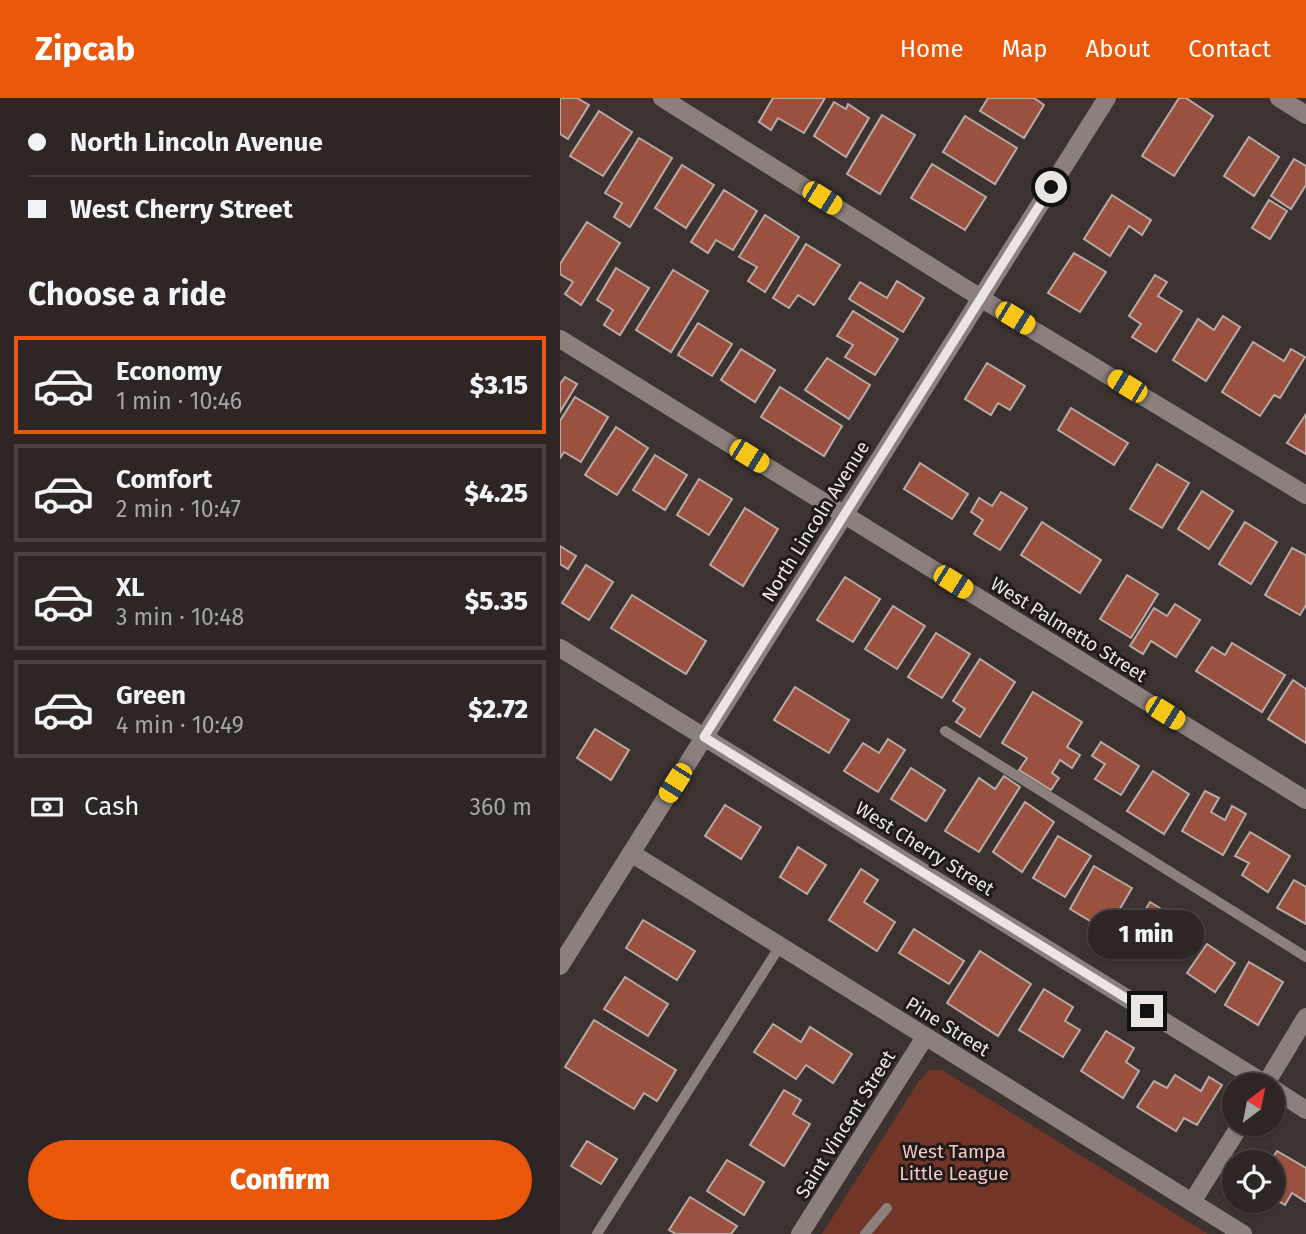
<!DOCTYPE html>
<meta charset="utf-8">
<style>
:root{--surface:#2d2624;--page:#352e2c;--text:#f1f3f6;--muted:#a7a5a6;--line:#484341;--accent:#ea580c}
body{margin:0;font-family:"Fira Sans",sans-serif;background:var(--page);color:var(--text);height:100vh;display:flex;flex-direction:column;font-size:26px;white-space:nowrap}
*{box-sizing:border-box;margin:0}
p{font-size:23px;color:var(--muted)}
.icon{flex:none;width:38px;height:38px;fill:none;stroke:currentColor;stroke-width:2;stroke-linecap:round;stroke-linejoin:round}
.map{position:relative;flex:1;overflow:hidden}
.sheet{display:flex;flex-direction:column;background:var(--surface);width:560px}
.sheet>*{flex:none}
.hud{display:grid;align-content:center;height:154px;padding:0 28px;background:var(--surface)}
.needle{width:46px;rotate:32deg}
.buttons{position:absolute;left:662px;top:975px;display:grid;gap:14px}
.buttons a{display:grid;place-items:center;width:63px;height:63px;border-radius:50%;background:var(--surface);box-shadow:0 2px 5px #0004,0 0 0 2px var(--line);font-size:35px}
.end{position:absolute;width:32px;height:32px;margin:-16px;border:9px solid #ebe5e3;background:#111;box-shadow:0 0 0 4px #111}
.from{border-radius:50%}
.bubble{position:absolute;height:49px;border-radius:24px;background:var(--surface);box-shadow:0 2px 5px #0004,0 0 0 2px var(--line);font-size:23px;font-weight:800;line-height:49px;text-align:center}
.car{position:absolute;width:21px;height:42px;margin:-21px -10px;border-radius:9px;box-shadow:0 0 5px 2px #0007;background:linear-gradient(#f5c518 24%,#345 0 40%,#f5c518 0 76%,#345 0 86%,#f5c518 0)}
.hud b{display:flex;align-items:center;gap:24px;height:66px;font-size:26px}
.hud b+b{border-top:2px solid var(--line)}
.hud i{width:18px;height:18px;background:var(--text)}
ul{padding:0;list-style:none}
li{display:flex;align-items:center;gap:21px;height:98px;margin:0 14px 10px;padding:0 14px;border:4px solid var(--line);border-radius:0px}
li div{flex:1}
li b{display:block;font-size:26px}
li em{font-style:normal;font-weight:800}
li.active{border-color:var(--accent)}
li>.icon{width:63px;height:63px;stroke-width:1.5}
h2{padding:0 28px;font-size:32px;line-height:84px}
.pay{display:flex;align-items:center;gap:18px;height:77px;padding:0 28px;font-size:26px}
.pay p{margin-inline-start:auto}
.action{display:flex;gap:14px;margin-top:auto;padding:14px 28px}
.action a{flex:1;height:80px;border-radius:42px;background:var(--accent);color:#fff;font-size:28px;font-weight:800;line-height:80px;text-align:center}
header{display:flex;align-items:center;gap:42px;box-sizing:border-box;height:98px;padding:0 35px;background:var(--accent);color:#fff}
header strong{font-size:33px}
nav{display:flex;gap:38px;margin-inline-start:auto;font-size:24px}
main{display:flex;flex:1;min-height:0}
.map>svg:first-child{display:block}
.green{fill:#723628}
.building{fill:#9b5140;stroke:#b7aba8;stroke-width:2}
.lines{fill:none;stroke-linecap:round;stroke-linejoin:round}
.lane{stroke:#8c807d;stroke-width:10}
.street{stroke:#8c807d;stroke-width:18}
.route{stroke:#ebe5e3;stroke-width:9}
.labels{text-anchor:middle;stroke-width:6;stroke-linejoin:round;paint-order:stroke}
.street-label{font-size:19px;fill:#ebe5e3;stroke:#201b1a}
.park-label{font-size:19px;fill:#f5c9be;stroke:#201b1a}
</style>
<header>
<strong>Zipcab</strong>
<nav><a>Home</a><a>Map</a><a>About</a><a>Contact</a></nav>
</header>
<main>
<section class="sheet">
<div class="hud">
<b><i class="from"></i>North Lincoln Avenue</b>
<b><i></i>West Cherry Street</b>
</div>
<h2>Choose a ride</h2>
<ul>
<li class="active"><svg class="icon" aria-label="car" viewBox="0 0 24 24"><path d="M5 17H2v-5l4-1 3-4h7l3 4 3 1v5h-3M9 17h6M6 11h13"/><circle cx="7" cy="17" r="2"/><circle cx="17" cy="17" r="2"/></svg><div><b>Economy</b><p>1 min · 10:46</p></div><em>$3.15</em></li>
<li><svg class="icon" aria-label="car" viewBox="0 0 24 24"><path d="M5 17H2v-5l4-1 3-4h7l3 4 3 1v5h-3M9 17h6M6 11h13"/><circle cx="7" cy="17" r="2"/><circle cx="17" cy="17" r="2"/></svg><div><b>Comfort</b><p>2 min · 10:47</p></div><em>$4.25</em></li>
<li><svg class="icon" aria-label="car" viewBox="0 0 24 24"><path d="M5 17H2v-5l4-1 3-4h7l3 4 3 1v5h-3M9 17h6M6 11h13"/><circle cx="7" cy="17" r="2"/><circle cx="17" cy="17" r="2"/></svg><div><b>XL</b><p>3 min · 10:48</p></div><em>$5.35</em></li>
<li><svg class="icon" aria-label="car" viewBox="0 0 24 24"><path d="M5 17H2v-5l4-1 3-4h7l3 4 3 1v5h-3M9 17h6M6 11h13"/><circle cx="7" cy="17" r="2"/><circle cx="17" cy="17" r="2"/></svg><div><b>Green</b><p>4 min · 10:49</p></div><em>$2.72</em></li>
</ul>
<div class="pay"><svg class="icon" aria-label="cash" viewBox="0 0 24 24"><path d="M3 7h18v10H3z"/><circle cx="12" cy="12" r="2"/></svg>Cash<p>360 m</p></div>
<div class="action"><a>Confirm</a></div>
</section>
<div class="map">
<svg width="746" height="1136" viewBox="0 0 746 1136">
<rect width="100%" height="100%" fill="#3c3330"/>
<!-- green -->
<polygon class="green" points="369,972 382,972 648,1136 262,1136 359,983"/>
<!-- building -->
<g class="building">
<polygon points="0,0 17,0 29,7 8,41 0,36"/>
<polygon points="213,0 265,0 244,35 218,20 211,32 199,24"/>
<polygon points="428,0 474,0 484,7 464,40 420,13"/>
<polygon points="619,0 626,0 653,18 614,78 582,58"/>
<polygon points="274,4 286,11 288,6 309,20 286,59 254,38"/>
<polygon points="39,13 72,34 43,78 10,58"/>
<polygon points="322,17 355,37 320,96 287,76"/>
<polygon points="405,18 457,50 435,86 383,54"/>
<polygon points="689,39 719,59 694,98 664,78"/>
<polygon points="79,40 112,60 70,129 54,119 62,105 45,95"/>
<polygon points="734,61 746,68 746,87 731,111 711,98"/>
<polygon points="372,66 426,99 405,132 351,100"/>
<polygon points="122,67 154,87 126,130 95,110"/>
<polygon points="164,92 197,113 173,152 156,142 148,155 131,144"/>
<polygon points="552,97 591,122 582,137 569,128 550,158 524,141"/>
<polygon points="709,102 727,113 710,141 692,130"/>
<polygon points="205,117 239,139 205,194 188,183 197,169 179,159"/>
<polygon points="27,124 60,145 21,207 5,196 13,184 0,176 0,166"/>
<polygon points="246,146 280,167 254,207 238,197 229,210 213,200"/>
<polygon points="514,155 546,174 520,214 488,195"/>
<polygon points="56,170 89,190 60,237 44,227 53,212 37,202"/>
<polygon points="113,172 148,193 111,254 76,232"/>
<polygon points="595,177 607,184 598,198 622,213 596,254 572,239 581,226 569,218"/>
<polygon points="337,183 364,200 343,234 289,201 300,184 327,200"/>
<polygon points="293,213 338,241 315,277 285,259 293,247 277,238"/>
<polygon points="663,218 680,229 646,283 613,262 638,221 654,232"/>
<polygon points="138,225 172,246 152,278 118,257"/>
<polygon points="693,244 724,263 731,251 745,259 720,300 714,297 700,318 662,294"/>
<polygon points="181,251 215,272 195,304 161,282"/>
<polygon points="267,260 310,287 289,321 245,292"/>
<polygon points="427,265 465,288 450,312 438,305 431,317 405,301"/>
<polygon points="5,279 17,286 0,314 0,286"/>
<polygon points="220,289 282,328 264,358 201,319"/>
<polygon points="15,299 48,319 21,364 4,354 0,360 0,323"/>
<polygon points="511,310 568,345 554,367 498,332"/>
<polygon points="746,316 746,356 727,345"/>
<polygon points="56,329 88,350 57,397 25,377"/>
<polygon points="95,357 127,377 105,412 73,392"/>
<polygon points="360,365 408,396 392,421 344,391"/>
<polygon points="597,366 629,385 602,430 570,411"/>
<polygon points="139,381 172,401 149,437 117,417"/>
<polygon points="642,393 673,413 649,451 618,431"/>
<polygon points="441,394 467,410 440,452 414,436 423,422 411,414 419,400 432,408"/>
<polygon points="185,410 218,431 183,488 150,467"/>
<polygon points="482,424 541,462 520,495 461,457"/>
<polygon points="685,424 717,444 691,486 659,466"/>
<polygon points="0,448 16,458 8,471 0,466"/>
<polygon points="732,450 746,457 746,507 740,517 705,497"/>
<polygon points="26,467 53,484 29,522 2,505"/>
<polygon points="567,477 598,496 571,540 540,521"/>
<polygon points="285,479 320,501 293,544 257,522"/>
<polygon points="72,497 146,543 126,576 51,530"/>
<polygon points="615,506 640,522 616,559 591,543 583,556 570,548 594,510 607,518"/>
<polygon points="333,508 365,528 337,571 305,551"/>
<polygon points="376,535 410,556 382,600 348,579"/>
<polygon points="672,545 725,577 702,614 636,573 652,549 665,557"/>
<polygon points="420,561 455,584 420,639 396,624 405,611 393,603"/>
<polygon points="733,582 746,591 746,645 708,621"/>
<polygon points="235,589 289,622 269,655 214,622"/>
<polygon points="473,594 522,624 507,649 520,657 512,670 500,662 492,675 499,680 491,692 459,672 467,660 442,645"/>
<polygon points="35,631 69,652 51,682 17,660"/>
<polygon points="328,641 345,652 318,694 284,673 303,645 319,655"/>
<polygon points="541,644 579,668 561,697 535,681 545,666 532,658"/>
<polygon points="351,670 385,692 366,723 331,701"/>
<polygon points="593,673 629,696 604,736 567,713"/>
<polygon points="444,678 460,689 419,754 385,733 419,680 435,691"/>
<polygon points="645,693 659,700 651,714 665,722 672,708 686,716 663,757 622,733"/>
<polygon points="465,704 494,724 462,774 433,754"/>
<polygon points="165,707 201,729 181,761 145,738"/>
<polygon points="690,734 730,758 708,794 682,777 689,765 675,758"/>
<polygon points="498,738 531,758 505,799 473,780"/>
<polygon points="238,749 266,767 247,796 220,779"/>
<polygon points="534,768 572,790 547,833 510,811"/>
<polygon points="301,771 318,782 304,804 335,824 317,853 269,822"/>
<polygon points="734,782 746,789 746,826 717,810"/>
<polygon points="590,804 626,826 604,862 568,840"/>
<polygon points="83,822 135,853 117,882 66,850"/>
<polygon points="354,831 404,863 389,886 339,855"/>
<polygon points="647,846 675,865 655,894 627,875"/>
<polygon points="420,853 471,886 438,938 387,905"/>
<polygon points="689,864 723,884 698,927 665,907"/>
<polygon points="65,879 108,906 88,938 44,911"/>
<polygon points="484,891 513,909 505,923 520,932 503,959 459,932"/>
<polygon points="34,922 116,972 97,1003 84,995 74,1011 5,969"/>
<polygon points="213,926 241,944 250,929 292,956 273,985 246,967 236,981 194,954"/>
<polygon points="546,933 574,950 566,964 579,973 563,1000 521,973"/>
<polygon points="615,977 641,993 649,979 662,987 637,1027 624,1020 616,1033 577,1009 594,983 607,990"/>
<polygon points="224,992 241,1002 233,1016 250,1026 224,1068 190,1047"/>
<polygon points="27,1043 57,1061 41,1086 11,1068"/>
<polygon points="717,1053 746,1070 746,1104 732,1095 725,1107 712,1100 712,1064 710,1064"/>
<polygon points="167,1062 204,1084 184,1117 147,1093"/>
<polygon points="130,1099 177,1128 171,1136 116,1136 109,1132"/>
</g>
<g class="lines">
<!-- lane -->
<g class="lane">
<polyline points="385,633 746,859"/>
<polyline points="37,1136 220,848"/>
<polyline points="305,1136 327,1110"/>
</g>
<!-- street -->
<g class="street">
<polyline points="102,0 432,207 746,397"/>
<polyline points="719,0 746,17"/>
<polyline points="0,241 746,702"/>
<polyline points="0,550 707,987"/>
<polyline points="71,755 683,1136"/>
<polyline points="0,868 547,0"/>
<polyline points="705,987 746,919"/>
<polyline points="712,990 746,1012"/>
<polyline points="632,1104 681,1026"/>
<polyline points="240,1136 365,939"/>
</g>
</g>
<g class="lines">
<!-- route -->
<polyline class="route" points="491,89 144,639 587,913"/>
</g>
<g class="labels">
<!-- street labels -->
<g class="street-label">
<text transform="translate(255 423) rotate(-58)" y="7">North Lincoln Avenue</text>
<text transform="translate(509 531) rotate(32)" y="7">West Palmetto Street</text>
<text transform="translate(365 750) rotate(32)" y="7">West Cherry Street</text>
<text transform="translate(388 928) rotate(32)" y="7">Pine Street</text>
<text transform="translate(285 1026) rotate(-58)" y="7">Saint Vincent Street</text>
</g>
<!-- park labels -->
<g class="park-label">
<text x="394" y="1060">West Tampa<tspan x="394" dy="22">Little League</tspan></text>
</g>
</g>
</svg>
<div class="buttons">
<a><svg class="needle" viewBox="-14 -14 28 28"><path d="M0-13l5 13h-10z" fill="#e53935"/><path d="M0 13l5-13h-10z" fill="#a7a5a6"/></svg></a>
<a><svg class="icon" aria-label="locate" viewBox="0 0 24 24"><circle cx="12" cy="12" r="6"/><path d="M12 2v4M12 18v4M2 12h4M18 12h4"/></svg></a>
</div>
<i class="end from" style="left:491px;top:89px"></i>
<i class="end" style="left:587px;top:913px"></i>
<div class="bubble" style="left:528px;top:812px;width:116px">1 min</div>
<i class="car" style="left:262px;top:100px;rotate:122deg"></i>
<i class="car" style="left:455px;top:220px;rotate:121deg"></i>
<i class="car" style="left:567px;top:288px;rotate:301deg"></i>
<i class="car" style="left:189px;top:358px;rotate:122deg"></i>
<i class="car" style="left:393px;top:484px;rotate:122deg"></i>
<i class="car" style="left:605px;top:615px;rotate:122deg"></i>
<i class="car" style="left:115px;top:685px;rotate:212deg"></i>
</div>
</main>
